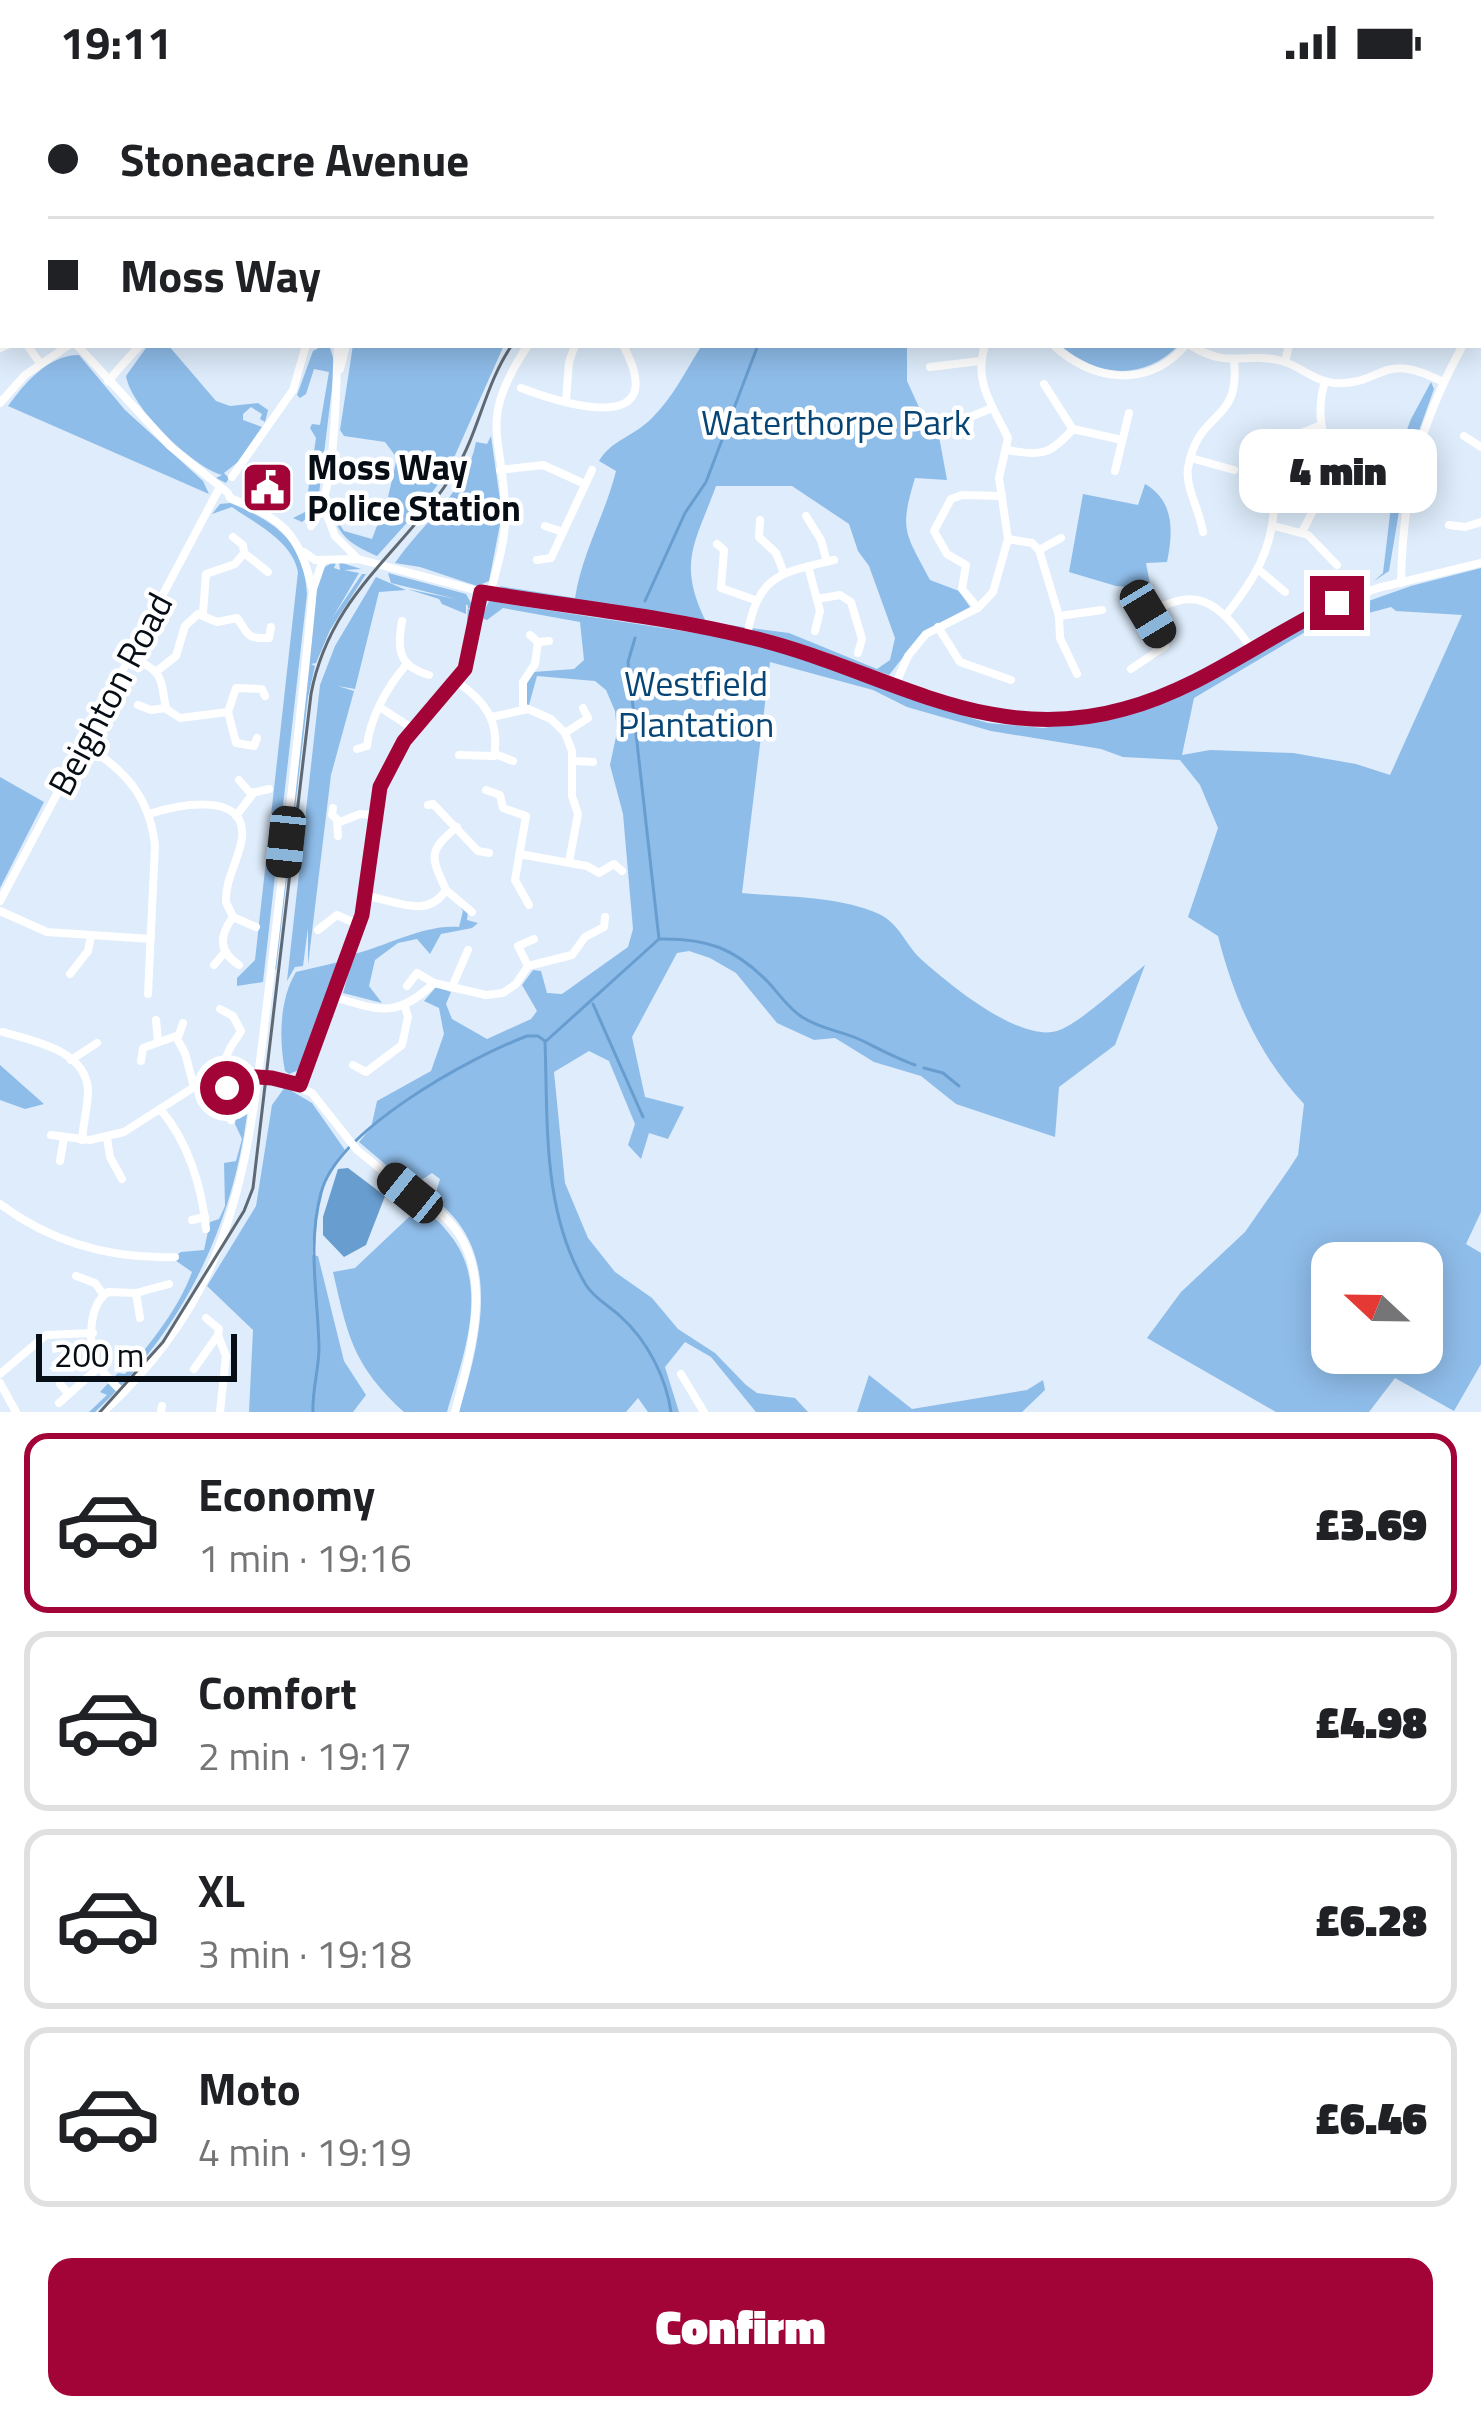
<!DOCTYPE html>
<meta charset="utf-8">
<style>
:root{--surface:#fff;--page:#f6f6f6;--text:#202124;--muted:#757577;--line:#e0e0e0;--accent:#a30437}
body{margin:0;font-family:"Titillium Web",sans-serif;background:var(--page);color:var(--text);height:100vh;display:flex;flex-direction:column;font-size:45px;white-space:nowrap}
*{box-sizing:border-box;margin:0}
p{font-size:39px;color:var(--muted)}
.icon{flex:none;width:66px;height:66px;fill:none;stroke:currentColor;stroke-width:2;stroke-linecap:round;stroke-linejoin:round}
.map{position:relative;height:1328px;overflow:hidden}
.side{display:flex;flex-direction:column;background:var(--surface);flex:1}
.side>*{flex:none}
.top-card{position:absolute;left:0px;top:0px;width:1482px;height:264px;box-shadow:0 6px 30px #0003;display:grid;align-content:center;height:264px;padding:0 48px;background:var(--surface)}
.needle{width:78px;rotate:292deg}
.buttons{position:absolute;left:1311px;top:1158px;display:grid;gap:24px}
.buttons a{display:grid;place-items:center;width:132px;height:132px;border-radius:24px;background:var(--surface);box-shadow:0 6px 30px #0003;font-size:60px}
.scale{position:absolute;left:36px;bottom:30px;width:201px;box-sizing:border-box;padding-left:12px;border:6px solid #060d15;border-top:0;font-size:33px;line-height:42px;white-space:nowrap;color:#060d15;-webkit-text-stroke:9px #fff;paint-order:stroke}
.end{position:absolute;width:54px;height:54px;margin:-27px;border:15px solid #a30437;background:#fff;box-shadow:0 0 0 6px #fff}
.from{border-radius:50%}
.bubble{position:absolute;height:84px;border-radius:24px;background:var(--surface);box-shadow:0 6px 30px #0003;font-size:39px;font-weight:800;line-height:84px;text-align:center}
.car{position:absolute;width:36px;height:72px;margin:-36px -18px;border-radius:15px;box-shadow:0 0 9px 3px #0007;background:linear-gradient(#222 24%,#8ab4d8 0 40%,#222 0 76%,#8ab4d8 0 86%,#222 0)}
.top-card b{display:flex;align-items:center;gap:42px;height:114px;font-size:45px}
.top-card b+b{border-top:3px solid var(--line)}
.top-card i{width:30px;height:30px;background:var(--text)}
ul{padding:21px 0 0;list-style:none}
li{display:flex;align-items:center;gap:36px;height:180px;margin:0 24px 18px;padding:0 24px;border:6px solid var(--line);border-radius:24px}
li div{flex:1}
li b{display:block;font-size:45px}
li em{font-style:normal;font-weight:800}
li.on{border-color:var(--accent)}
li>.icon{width:108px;height:108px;stroke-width:1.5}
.primary-button{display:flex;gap:24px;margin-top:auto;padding:24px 48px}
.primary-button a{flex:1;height:138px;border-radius:24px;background:var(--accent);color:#fff;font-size:48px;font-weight:800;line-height:138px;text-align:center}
.status{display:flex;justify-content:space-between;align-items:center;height:84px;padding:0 60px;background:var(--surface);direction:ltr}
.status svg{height:33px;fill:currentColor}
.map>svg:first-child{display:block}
.green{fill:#8fbdea;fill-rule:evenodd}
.water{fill:#689dd0}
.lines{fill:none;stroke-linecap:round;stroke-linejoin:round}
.stream{stroke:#689dd0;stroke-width:3}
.minor{stroke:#fff;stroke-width:8}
.tram{stroke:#5f6973;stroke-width:3}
.route{stroke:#a30437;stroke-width:15}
.labels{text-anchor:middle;stroke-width:9;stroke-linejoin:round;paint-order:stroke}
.park-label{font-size:36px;fill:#064575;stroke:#fff}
.poi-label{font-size:36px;font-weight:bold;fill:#060d15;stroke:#fff;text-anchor:start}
.street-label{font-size:36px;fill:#060d15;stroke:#fff}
</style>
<div class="status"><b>19:11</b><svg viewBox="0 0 49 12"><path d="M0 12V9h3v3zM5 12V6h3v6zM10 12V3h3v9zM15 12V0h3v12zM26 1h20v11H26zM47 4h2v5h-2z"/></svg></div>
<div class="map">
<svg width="1481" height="1328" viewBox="0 0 1481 1328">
<rect width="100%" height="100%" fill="#deecfb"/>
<!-- green -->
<g class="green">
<path d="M 148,261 L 168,261 L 216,317 L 230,322 L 258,319 L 268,326 L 265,338 L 260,335 L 262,330 L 251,323 L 243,330 L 243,336 L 262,343 L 238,378 L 224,389 L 229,394 L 226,399 L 216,394 L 222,391 C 191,382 131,323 126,292 Z"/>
<polygon points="324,261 330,264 335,280 317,426 302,438 293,434 305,428 316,354 310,344 312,340 320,341 329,288 314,285 306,310 300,314 297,311 313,267"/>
<path d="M 353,261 L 504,261 L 449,385 L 423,421 L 377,472 C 356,463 339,454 333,430 L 344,447 L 372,455 L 386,418 L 391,420 L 393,416 L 388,413 L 397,374 L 385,358 L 344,352 L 340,346 Z"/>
<path d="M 702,261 L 907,261 L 907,297 L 923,332 L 936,336 L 947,396 L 915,394 C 899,447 905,448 930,496 L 959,507 L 970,523 L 923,548 L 889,591 L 769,551 L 507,507 L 499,502 L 575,514 C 582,469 605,431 616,387 L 599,377 C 610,357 634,352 651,335 C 672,315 686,286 702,261 ZM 716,402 L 792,402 L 849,440 L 858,467 L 869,482 L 895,554 L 890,576 L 877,585 L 789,549 L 706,538 C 677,478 695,460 716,402 Z"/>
<path d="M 1060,261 L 1179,261 C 1143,297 1099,294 1060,261 Z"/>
<path d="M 79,271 L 125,326 L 203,397 L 209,410 L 8,322 C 25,299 48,271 79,271 Z"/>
<polygon points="1431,298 1434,305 1407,380 1389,487 1374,497 1383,489 1397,372 1411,335"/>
<path d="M 491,352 L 502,430 L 489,497 L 477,502 L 420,483 L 395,479 C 421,440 467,408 476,358 L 487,360 Z"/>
<path d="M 1145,400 C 1175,417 1173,449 1167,478 L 1146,479 L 1154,521 L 1150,524 L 1139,504 L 1116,502 L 1069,488 L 1083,410 L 1138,421 Z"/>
<path d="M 230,419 C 277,438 304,458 307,510 L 263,898 L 237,902 L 237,894 L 255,876 L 298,488 C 292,457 256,440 232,423 L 212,430 L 220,420 Z"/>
<polygon points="337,476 334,484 340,486 339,478 361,485 344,486 359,489 333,533 362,490 366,490 330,546 316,579 311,580 315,582 308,613 276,886 273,883 317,502 323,484"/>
<path d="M 1481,484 L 1481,1128 L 1466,1160 L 1481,1169 L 1481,1280 L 1454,1327 L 1395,1294 L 1369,1328 L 1276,1328 L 1147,1254 L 1181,1208 L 1245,1148 L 1289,1085 L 1298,1071 L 1304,1020 C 1259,972 1234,915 1218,852 L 1188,833 L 1218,744 L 1200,701 L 1180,676 L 1123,673 L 1101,665 L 991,647 L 907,623 L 873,606 L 770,578 L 742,809 C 785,813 839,812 879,830 C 900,840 906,862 922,876 C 950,901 1019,958 1057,947 C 1078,941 1125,897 1145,881 L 1115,961 L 1059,1003 L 1055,1053 L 956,1020 L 921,992 L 874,978 L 835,954 L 814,956 L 777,939 L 736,889 L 710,874 L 689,867 L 677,869 L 632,953 L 645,1013 L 684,1023 L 668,1055 L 649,1049 L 641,1075 L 628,1061 L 635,1040 L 609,977 L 589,967 L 554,988 L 565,1099 L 588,1154 L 615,1188 L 652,1214 L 678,1245 L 715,1269 L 746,1301 L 757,1309 L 795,1314 L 808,1328 L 756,1328 L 711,1273 L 685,1258 L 665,1283 L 679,1328 L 648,1328 L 638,1314 L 626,1328 L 459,1328 C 480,1257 505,1167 434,1115 L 440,1095 L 432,1089 L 420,1097 L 405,1097 L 359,1058 L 371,1044 L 377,1017 L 431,987 L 444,950 L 439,924 L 424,917 L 436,903 L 451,908 L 446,920 L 452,935 L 487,955 L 531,935 L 537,927 L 522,901 L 533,886 L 541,887 L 547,909 L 562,910 L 628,863 L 633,845 L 623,730 L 610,681 L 617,648 L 615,627 L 606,606 L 595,597 L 537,592 L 529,621 L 526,620 L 527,595 L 533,588 L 574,585 L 584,576 L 580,538 L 503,524 L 487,536 L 481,534 L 489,517 L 754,558 L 856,589 L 964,632 L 988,639 L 1043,644 L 1108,635 L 1159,620 L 1202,601 L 1312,537 L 1411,502 ZM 1391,523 L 1396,527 L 1462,531 L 1390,691 L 1356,680 L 1293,669 L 1210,666 L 1182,671 L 1194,614 L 1312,544 ZM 1332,1179 L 1422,1179 L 1422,1269 L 1332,1269 Z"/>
<polygon points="388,489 466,510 475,526 468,524 474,532 467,537 468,522 466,520 466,530 442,520 439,515 407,505 456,515 391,499"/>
<polygon points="376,493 406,506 379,508 355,605 338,602 354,607 331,691 308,881 308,844 303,882 295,883 287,897 320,601 335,562"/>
<polygon points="0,693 44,718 0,804"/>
<path d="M 457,818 L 468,827 L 467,836 L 478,839 L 472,844 L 441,850 L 430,870 L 417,855 L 398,859 L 375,876 L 369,902 L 382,919 L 343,909 L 354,870 C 387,862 424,840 459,843 L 463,827 Z"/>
<path d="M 339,878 L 299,986 L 289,990 L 285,987 C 279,956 279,916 296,888 Z"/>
<polygon points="0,981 44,1020 25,1025 0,1016"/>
<path d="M 230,995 L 246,997 L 250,1002 C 240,1129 188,1241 95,1328 L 89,1328 L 107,1311 L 100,1308 L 118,1289 L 125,1290 C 151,1258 178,1226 192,1188 L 172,1174 L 181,1168 L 204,1166 L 210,1138 L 219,1135 L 225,1122 L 224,1079 L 236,1077 L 242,1055 L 235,1040 L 238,1016 Z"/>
<path d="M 285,1003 L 312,1019 L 345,1066 C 319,1094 314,1134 312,1171 L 318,1172 L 344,1277 L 366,1311 L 353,1328 L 249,1328 L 253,1246 L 207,1202 L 256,1122 L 272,1021 Z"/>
<path d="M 420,1129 C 434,1131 441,1139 450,1151 C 491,1201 463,1273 447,1328 L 404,1328 C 353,1281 348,1253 333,1188 L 355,1184 L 409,1133 Z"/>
<polygon points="869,1291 912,1325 1027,1306 1043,1296 1045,1306 1022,1328 857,1328"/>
</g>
<!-- water -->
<polygon class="water" points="348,1084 385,1112 366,1161 344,1173 323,1151 323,1133 338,1085"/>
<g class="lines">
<!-- stream -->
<g class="stream">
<polyline points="810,0 810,3"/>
<polyline points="645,517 685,429 706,398 758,261"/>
<path d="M 635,554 L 628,578 L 659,855 L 545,958 C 548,1040 542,1128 586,1201 C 594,1214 609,1222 620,1232 C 647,1256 666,1293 671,1328"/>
<path d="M 659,855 C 707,854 735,864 769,899 C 780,911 788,924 802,933 C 822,946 843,947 863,957 C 881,966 896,974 915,981"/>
<polyline points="593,920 643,1033"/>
<polyline points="924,984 943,989 959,1002"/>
<path d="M 313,1328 C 312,1306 319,1285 319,1264 C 318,1211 307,1162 321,1109 C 337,1046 469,974 527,952 L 538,952 L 545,957"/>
</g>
<!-- minor -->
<g class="minor">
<polyline points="755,0 755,3"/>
<polyline points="940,0 942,3"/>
<polyline points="1287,0 1288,3"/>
<polyline points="1392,0 1393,3"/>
<polyline points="187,3 189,0"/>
<polyline points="459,3 460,0"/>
<polyline points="679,3 683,0"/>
<polyline points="1058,3 1060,0"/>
<polyline points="1448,3 1450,0"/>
<polyline points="1479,63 1481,63"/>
<polyline points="0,141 3,146"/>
<polyline points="0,223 3,224"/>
<polyline points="1479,232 1481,228"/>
<polyline points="27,261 40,279"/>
<path d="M 77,261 L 170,362 L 228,409 L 230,414 C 281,434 300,449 312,504"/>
<path d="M 1053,261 C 1094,298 1148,305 1186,261"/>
<path d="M 1190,261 C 1230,286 1244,267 1282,277 C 1300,282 1314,297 1334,299 C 1385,302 1379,265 1443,298"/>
<polyline points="0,264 7,261"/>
<polyline points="1285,278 1289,261"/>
<polyline points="930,283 980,277"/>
<polyline points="340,285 346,261"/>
<polyline points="108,297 140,261"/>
<path d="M 1325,297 C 1310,347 1334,384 1366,420"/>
<polyline points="1044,300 1072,344"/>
<path d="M 521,304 C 566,321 672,353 623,261"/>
<polyline points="566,317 569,278 575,261"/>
<polyline points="0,319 25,291 69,261"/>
<polyline points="969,352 970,333 992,324"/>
<polyline points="1464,352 1481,363"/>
<polyline points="1286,355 1319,342"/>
<path d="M 1008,366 C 1041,373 1051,370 1073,345 L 1122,356"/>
<polyline points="1191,374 1234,386"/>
<polyline points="1332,374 1376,350"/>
<polyline points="500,386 543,381 585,400"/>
<polyline points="1115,387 1129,329"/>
<polyline points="232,393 293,306 306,261"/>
<polyline points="324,423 335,452 357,474"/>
<polyline points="806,432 821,456 827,478"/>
<polyline points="760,436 759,453 776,469 784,489"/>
<polyline points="1449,441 1465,443 1481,438"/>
<path d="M 311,442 C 338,408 335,305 338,261"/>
<polyline points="545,442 563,448"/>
<polyline points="1274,442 1308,451 1337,481"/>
<path d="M 1203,448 C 1200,427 1185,403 1188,384 C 1198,324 1241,341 1234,277"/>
<polyline points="1302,448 1318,417 1345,396"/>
<polyline points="1008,455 1032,459 1039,466 1059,532 1060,554 1077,590"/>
<polyline points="717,460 724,466 721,504 755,516"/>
<polyline points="1039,466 1061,454"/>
<polyline points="304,468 315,476 358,475 490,510 747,552 821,571 967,626 1032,638 1097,631 1154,615 1195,599 1337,519 1378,504 1481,479"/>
<polyline points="244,469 268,488"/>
<polyline points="537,476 551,474 592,386"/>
<polyline points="808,482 820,527 815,547"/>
<polyline points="1259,486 1285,508"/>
<path d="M 1401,499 C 1403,406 1418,343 1463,261"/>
<path d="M 490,510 C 496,486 505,460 505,435 C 506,352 474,342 528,261"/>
<polyline points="817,515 840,511 851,518 862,555 858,569"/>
<polyline points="978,524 962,505 966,481 947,470 934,447 951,415 962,411 1002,412"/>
<polyline points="203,529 206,490 235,480 244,469 243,461 233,453"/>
<path d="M 1226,531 C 1254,496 1273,465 1274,420"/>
<polyline points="1059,532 1102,526"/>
<path d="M 1142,534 C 1197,498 1217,517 1252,565"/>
<path d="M 402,537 C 397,565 398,582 429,591"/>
<polyline points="938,543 960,578 1011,596"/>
<polyline points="530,551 538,558 549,557"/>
<path d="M 747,552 C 758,491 779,489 834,476"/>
<path d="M 130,572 C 164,589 160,591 166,625 L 180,634 L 228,628 L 236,604 L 262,605 L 265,612"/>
<polyline points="1131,585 1165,562 1148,530"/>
<path d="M 157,587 L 176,572 L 185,542 L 198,530 L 217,538 L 237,534 C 249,550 245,555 269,554 L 271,543"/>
<path d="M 457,598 C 485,617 500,637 494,672 L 459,671"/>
<path d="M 895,601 L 908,572 L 926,550 L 978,524 L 993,508 L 1008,455 L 999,394 L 1008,354 C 993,322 973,298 985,261"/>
<polyline points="138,621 151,626 166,624"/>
<polyline points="381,624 415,646"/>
<polyline points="523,626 523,598 535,580 538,558"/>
<polyline points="228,628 236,659 254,662 257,654"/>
<polyline points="492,633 528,625 551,635 565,649 572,667 572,712 578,730 569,778"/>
<polyline points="565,649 588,634 583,624"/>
<path d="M 83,660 C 124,685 149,711 155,761 L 148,910"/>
<path d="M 357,665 L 367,662 C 370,634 387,603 406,581"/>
<polyline points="495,670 513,677"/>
<polyline points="573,677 593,678"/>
<polyline points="486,706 500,711 503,724 526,732 515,796 529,821"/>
<polyline points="251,709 269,705"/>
<polyline points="428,721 433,720 478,767 489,769"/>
<polyline points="333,724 332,731 340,738 360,730 375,731"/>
<path d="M 149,730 C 174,722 247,705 242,754 C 239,776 225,795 226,818 L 233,833 L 256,843"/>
<polyline points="236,732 252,711 239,696"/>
<polyline points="337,737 338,752"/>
<polyline points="519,770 587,782 599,789 614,780 622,787"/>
<polyline points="446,806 472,828"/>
<path d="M 366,812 C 395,816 427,836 446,806 C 432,774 426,768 457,743"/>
<polyline points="0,817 220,403"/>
<polyline points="0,827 47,848 151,855"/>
<path d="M 233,833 C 219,852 218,867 239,881"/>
<polyline points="318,846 337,831 359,841"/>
<polyline points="214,881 225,868"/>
<polyline points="528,882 518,862 534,855"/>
<polyline points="70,890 88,867 91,852"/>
<polyline points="407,902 417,889 434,899"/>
<polyline points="452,903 468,866"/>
<path d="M 334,913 C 380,927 397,934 434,899 L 486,911 L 503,909 L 516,900 L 528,882 L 572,871 L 585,853 L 604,843 L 605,833"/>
<path d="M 220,925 L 233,932 L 241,947 C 236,957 228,963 226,975 C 222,996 238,1017 231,1036"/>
<polyline points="156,936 158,957"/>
<path d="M 3,948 C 33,957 86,966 88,1006 C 88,1023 83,1040 82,1056"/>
<polyline points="176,953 185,969 194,1003"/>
<polyline points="71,976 97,959"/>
<polyline points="141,977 143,964 179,951 183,939"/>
<polyline points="353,981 366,988 402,961 408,933 405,923"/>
<polyline points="300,1001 359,841 384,691 404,657 465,585 481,508"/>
<path d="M 160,1025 C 188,1057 202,1103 206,1145"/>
<polyline points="51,1051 90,1056 124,1048 202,998 221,991 280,995 312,1009 357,1066 410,1109"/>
<polyline points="107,1054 110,1073 122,1095"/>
<polyline points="60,1077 64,1054"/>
<circle cx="419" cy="1114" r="11"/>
<path d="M 0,1120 C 52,1159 111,1175 175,1173"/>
<path d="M 428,1120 C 502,1167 473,1259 455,1328"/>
<polyline points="192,1136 205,1133"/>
<polyline points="76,1192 95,1199 103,1210"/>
<polyline points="136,1209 140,1234"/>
<polyline points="218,1251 226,1272 220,1328"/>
<polyline points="194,1285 218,1251 219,1245 206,1234"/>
<polyline points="0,1290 46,1251 93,1249"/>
<polyline points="681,1290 704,1328"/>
<polyline points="0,1299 16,1328"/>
<polyline points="60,1300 68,1309"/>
<path d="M 123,1309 C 115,1300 103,1290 97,1280 C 87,1260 89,1220 108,1208 L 136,1209 L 169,1200"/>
<polyline points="59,1319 99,1283"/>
<path d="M 103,1328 C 147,1288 188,1236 211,1182 C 252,1089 258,987 271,887 C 286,760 301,633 313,505 L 323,476"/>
<polyline points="161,1328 162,1322"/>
</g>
<!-- tram -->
<g class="tram">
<polyline points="660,3 662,0"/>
<path d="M 100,1328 L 163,1258 L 244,1127 L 253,1104 L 311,610 C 330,509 405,467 455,387 C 479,348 485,300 512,261"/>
</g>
</g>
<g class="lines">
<!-- route -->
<path class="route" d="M 227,1004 L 225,991 L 272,994 L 300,1001 L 362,831 L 380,703 L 404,657 L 465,585 L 481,508 C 571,523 664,532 753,554 C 883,585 985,664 1124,625 C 1202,604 1265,553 1337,519"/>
</g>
<!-- icons -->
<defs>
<symbol id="civic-square" viewBox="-11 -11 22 22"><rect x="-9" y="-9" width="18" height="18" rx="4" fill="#a30437" stroke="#fff"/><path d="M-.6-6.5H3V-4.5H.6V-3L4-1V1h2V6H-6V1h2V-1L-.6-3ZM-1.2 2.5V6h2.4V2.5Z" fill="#fff"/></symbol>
</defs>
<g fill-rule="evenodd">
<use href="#civic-square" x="238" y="374" width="59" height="59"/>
</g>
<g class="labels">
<!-- park labels -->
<g class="park-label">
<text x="836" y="351">Waterthorpe Park</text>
<text x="696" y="612">Westfield<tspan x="696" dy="41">Plantation</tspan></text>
</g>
<!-- poi labels -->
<g class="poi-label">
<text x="307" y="396">Moss Way<tspan x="307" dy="41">Police Station</tspan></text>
</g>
<!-- street labels -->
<g class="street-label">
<text transform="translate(110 610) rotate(-62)" y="13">Beighton Road</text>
</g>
</g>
</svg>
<div class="buttons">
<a><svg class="needle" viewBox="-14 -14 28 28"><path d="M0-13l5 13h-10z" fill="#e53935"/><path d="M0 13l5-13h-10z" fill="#757577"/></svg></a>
</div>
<div class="scale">200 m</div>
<i class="end from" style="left:227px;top:1004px"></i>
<i class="end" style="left:1337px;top:519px"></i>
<div class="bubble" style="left:1239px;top:345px;width:198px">4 min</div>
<i class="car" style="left:1148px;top:530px;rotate:149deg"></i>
<i class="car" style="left:286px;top:758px;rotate:186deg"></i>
<i class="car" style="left:410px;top:1109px;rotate:309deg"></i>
<div class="top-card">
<b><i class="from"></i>Stoneacre Avenue</b>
<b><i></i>Moss Way</b>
</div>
</div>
<section class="side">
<ul>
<li class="on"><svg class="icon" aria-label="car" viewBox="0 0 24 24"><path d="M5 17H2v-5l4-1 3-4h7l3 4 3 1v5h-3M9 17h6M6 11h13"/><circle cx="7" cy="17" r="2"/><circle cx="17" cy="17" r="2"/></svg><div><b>Economy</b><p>1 min · 19:16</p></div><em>£3.69</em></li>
<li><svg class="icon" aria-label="car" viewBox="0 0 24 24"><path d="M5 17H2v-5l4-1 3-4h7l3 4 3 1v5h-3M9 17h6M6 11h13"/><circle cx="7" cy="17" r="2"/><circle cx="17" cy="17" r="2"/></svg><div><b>Comfort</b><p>2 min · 19:17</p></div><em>£4.98</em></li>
<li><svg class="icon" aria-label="car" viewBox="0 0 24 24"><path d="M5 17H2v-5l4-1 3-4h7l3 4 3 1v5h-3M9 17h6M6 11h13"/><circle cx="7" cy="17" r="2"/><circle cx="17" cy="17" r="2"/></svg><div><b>XL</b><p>3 min · 19:18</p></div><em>£6.28</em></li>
<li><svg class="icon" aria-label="car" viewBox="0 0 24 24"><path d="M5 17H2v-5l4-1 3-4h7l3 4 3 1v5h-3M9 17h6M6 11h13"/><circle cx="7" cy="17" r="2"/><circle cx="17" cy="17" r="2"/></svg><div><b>Moto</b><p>4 min · 19:19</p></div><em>£6.46</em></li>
</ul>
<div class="primary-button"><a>Confirm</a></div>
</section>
